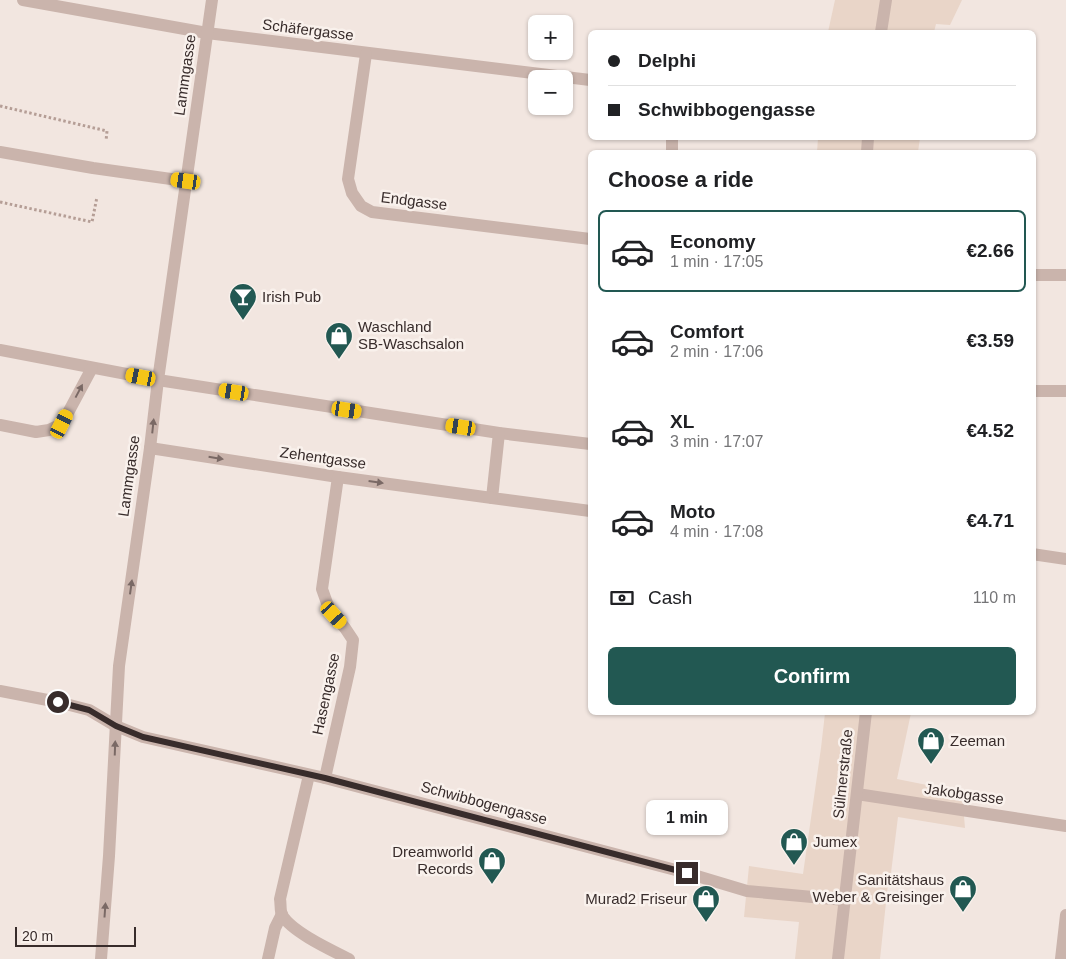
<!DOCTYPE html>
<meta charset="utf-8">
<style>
:root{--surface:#fff;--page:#f6f6f6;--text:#202124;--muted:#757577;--line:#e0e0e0;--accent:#225852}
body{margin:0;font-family:Helvetica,sans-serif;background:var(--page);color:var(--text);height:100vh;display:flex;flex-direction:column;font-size:19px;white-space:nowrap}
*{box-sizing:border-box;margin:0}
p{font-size:16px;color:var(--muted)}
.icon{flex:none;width:28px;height:28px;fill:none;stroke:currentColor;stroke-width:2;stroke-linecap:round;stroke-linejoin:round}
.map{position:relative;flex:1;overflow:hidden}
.panel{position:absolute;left:588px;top:150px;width:448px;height:565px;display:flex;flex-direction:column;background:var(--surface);border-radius:8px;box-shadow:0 1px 4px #0004}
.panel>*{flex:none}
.top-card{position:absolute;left:588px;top:30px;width:448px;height:110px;border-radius:8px;box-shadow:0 1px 4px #0004;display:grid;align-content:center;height:110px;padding:0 20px;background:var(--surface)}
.tools{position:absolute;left:528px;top:15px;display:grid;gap:10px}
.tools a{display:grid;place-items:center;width:45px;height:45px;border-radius:8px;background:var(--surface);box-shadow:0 1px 4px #0004;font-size:25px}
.scale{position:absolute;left:15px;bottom:12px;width:121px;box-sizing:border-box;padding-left:5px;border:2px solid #382c2b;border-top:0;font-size:14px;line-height:18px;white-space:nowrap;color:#382c2b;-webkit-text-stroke:4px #f9f1ec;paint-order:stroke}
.end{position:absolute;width:22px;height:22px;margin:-11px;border:6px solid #382c2b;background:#fff;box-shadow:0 0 0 2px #fff}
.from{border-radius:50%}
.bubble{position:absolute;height:35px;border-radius:8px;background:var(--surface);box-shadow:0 1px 4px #0004;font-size:16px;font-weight:700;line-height:35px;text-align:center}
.car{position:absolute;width:15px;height:30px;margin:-15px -8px;border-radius:6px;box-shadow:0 0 4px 1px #0007;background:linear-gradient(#f5c518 24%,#345 0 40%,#f5c518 0 76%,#345 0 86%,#f5c518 0)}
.top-card b{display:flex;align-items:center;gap:18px;height:48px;font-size:19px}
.top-card b+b{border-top:1px solid var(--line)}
.top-card i{width:12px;height:12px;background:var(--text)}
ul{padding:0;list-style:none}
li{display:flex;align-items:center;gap:15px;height:82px;margin:0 10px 8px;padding:0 10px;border:2px solid transparent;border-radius:8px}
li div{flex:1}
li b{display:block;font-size:19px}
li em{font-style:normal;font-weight:700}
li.active{border-color:var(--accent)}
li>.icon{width:45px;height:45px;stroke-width:1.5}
h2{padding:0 20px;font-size:22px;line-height:60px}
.pay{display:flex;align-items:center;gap:12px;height:55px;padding:0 20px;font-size:19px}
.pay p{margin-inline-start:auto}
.primary-button{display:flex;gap:10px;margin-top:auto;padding:10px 20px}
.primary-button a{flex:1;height:58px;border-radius:8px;background:var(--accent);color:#fff;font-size:20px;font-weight:700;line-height:58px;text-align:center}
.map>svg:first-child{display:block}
.plaza{fill:#e9d5c8}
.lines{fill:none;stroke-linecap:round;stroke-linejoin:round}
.path{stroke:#b59e96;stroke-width:3;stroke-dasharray:2.5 2.5;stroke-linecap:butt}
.minor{stroke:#cab4ac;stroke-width:12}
.oneway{fill:#7a6965}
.route{stroke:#382c2b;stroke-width:6}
.labels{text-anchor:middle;stroke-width:5;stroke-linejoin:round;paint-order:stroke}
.street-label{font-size:15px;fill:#382c2b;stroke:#f9f1ec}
.poi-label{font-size:15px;fill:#382c2b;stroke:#f9f1ec;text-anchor:start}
</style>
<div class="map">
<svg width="1066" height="959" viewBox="0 0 1066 959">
<rect width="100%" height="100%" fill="#f2e6e0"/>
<!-- plaza -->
<g class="plaza">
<polygon points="835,0 962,0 950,25 936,24 934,32 828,32"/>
<polygon points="818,138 920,138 918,152 817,152"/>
<polygon points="825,713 911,713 897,779 962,792 965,828 898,817 891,873 889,874 880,959 795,959 799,922 744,917 749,866 803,874 821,748"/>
</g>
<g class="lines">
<!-- path -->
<g class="path">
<polyline points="0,106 107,131 106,141"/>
<polyline points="0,202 92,222 97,197"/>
</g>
<!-- minor -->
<g class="minor">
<polyline points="23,0 207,33 590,80"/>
<polyline points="881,32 886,0"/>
<polyline points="366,54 348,179 352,193 361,206 372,212 590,239"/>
<polyline points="0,152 93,168 185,181"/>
<polyline points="672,152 672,138"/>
<polyline points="867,152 868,138"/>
<polyline points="1032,275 1066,275"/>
<polyline points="0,350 158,380 499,433 590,444"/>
<polyline points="1032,391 1066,391"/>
<polyline points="0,425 36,432 49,430 62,424 92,368"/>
<polyline points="499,433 492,498 590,511"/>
<polyline points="150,448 338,477 492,498"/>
<polyline points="1032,554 1066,559"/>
<polyline points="0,691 58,702 89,710 116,726 143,737 325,778 687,873 747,891 845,900"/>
<path d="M 309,775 L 280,899 C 281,904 280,911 282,915 C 292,932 331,950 349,959"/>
<polyline points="325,778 350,667 353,640 345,628 334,615 327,603 322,589 338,477"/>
<polyline points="857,794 1066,826"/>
<polyline points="101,959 109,856 119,666 150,448 158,380 212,0"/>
<polyline points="268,959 275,928 282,914"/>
<polyline points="838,959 866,712"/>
<polyline points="1061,959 1066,915"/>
</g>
</g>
<!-- one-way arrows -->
<defs><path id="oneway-solid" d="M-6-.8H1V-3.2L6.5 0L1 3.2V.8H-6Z" transform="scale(1.25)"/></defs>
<g class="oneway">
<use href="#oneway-solid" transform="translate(79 391) rotate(-62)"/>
<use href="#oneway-solid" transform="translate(153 426) rotate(-84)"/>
<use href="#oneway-solid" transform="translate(216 458) rotate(9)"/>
<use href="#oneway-solid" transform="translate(376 482) rotate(8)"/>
<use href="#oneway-solid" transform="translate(131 587) rotate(-82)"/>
<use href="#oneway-solid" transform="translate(115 748) rotate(-88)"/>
<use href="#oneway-solid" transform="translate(105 910) rotate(-86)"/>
</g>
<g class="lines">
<!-- route -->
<polyline class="route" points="58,702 89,710 116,726 143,737 325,778 687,873"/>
</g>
<!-- icons -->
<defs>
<symbol id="bar-pin" viewBox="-11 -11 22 30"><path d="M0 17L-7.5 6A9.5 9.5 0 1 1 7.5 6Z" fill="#225852" stroke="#f9f1ec"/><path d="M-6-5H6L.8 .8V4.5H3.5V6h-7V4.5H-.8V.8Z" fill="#fff"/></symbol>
<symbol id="shop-pin" viewBox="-11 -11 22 30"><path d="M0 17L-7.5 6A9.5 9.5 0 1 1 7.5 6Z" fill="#225852" stroke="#f9f1ec"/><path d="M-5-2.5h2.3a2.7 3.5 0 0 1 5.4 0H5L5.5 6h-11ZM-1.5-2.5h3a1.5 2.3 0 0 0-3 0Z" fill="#fff"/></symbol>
</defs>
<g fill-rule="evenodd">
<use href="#bar-pin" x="227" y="281" width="32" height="43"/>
<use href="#shop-pin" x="323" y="320" width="32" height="43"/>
<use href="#shop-pin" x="915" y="725" width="32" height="43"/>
<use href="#shop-pin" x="778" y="826" width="32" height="43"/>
<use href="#shop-pin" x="476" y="845" width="32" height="43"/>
<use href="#shop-pin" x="947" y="873" width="32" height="43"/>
<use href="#shop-pin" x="690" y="883" width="32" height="43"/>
</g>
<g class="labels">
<!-- street labels -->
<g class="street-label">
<text transform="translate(308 30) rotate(7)" y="5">Schäfergasse</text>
<text transform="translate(185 75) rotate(-82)" y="5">Lammgasse</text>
<text transform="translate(414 201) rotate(7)" y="5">Endgasse</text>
<text transform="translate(323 458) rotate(8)" y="5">Zehentgasse</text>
<text transform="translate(129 476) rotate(-82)" y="5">Lammgasse</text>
<text transform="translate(326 694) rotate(-78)" y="5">Hasengasse</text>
<text transform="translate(843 774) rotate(-84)" y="5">Sülmerstraße</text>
<text transform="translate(964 794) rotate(8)" y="5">Jakobgasse</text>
<text transform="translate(484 803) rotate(15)" y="5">Schwibbogengasse</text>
</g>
<!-- poi labels -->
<g class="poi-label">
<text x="262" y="302">Irish Pub</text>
<text x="358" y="332">Waschland<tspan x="358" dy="17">SB-Waschsalon</tspan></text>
<text x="950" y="746">Zeeman</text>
<text x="813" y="847">Jumex</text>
<text x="473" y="857" text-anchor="end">Dreamworld<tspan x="473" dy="17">Records</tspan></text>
<text x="944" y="885" text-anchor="end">Sanitätshaus<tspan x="944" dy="17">Weber &amp; Greisinger</tspan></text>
<text x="687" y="904" text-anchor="end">Murad2 Friseur</text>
</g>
</g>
</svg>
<div class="tools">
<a>+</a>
<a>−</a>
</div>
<div class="scale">20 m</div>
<i class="end from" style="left:58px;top:702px"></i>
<i class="end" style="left:687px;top:873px"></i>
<div class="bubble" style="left:646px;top:800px;width:82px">1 min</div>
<i class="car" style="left:186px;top:181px;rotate:278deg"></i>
<i class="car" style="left:141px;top:377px;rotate:281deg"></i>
<i class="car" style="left:234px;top:392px;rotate:279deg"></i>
<i class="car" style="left:347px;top:410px;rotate:99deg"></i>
<i class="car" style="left:62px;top:424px;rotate:27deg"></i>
<i class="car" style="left:461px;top:427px;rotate:279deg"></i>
<i class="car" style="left:334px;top:615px;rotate:138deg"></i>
<div class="top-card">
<b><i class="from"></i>Delphi</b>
<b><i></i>Schwibbogengasse</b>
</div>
<section class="panel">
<h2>Choose a ride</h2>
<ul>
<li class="active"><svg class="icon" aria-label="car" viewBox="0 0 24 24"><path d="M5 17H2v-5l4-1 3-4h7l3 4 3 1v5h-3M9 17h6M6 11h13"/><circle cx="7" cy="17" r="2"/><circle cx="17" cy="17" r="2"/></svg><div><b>Economy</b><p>1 min · 17:05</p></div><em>€2.66</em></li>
<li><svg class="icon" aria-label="car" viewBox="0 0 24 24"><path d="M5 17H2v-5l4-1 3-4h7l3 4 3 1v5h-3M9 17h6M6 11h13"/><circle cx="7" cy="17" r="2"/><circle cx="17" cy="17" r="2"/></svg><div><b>Comfort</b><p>2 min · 17:06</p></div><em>€3.59</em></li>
<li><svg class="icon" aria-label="car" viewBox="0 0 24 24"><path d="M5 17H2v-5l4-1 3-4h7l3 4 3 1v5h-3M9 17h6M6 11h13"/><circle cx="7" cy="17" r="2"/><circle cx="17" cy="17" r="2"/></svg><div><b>XL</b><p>3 min · 17:07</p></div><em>€4.52</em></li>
<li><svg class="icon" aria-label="car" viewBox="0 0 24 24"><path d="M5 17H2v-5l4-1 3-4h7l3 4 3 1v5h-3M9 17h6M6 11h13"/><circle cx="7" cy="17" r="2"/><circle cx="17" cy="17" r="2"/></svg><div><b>Moto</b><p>4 min · 17:08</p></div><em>€4.71</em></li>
</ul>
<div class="pay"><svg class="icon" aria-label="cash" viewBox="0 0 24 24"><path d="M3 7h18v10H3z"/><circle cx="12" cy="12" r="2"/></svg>Cash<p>110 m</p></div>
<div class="primary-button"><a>Confirm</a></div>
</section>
</div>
